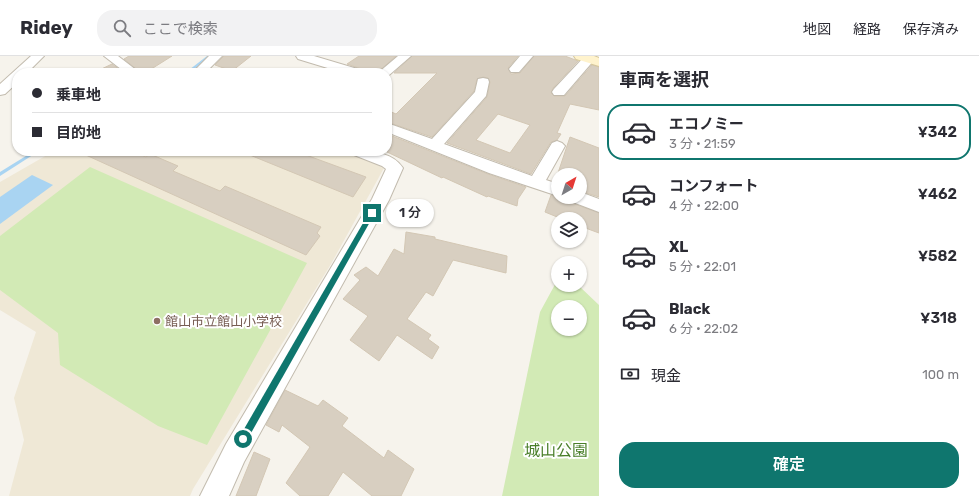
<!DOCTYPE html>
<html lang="ja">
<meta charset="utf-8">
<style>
:root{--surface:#fff;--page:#f2f2f3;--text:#2b2b33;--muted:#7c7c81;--line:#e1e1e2;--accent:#0f766e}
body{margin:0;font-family:Rubik,"Noto Sans JP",sans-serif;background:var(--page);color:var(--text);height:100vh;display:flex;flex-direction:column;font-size:15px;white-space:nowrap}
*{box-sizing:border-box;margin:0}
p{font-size:13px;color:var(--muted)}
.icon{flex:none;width:22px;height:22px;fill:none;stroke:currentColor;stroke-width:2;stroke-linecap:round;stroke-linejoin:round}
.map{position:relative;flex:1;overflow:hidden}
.sheet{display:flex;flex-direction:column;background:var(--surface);width:380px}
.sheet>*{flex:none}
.hud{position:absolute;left:12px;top:12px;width:380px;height:88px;border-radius:16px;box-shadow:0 1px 3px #0004;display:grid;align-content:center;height:88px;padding:0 20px;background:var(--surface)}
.needle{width:26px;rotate:39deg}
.buttons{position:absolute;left:551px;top:112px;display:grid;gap:8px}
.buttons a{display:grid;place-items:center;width:36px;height:36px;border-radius:50%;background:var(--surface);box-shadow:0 1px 3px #0004;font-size:20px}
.end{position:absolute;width:18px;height:18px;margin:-9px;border:5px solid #0f766e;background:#fff;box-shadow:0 0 0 2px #fff}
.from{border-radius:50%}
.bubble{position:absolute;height:28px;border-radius:14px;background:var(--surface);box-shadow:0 1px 3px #0004;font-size:13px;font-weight:600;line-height:28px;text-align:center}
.hud b{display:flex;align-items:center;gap:14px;height:38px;font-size:15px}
.hud b+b{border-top:1px solid var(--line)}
.hud i{width:10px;height:10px;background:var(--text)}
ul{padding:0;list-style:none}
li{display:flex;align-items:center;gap:12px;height:56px;margin:0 8px 6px;padding:0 12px;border:2px solid transparent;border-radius:16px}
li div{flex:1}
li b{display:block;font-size:15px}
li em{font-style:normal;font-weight:600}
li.active{border-color:var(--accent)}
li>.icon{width:36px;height:36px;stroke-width:1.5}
h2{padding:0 20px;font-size:18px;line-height:48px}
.pay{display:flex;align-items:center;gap:10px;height:44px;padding:0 20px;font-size:15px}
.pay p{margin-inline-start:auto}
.button{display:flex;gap:8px;margin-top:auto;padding:8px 20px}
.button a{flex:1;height:46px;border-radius:16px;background:var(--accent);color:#fff;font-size:16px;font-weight:600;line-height:46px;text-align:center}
header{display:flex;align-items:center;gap:24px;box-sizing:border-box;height:56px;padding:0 20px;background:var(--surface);border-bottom:1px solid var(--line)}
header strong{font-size:19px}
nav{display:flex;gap:22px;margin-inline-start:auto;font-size:14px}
.search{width:280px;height:36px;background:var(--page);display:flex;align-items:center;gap:10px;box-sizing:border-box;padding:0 14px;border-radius:16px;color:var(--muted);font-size:15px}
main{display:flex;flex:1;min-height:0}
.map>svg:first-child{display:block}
.education{fill:#efe8d6}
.green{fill:#d2eab5;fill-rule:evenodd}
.water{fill:#a9d4f2}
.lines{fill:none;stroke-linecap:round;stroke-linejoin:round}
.stream{fill:#a9d4f2;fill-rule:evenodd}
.building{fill:#d8cfc1;stroke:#d3c7b4;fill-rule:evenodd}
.street-casing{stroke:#c2bbae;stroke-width:2}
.secondary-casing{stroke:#d6c79b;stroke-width:2}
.street{fill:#fff;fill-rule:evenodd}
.secondary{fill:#fff3cd;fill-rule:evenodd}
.route{fill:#0f766e}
.education-dot{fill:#8d6e63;stroke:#fff;stroke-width:1.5}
.labels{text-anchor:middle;stroke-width:4;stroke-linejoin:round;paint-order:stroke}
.education-label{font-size:13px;fill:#785e54;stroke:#fff;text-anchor:start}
.near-park-label{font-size:16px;fill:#4a7f2a;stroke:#fff}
</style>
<header>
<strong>Ridey</strong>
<div class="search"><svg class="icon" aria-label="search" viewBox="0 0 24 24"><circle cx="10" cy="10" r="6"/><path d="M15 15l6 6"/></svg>ここで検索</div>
<nav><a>地図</a><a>経路</a><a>保存済み</a></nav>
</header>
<main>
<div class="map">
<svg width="599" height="440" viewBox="0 0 599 440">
<rect width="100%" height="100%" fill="#f6f3ec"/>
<!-- education -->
<polygon class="education" points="54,95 349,95 384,112 331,208 193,433 190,440 9,440 24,384 14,342 36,276 0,254 0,126"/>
<!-- green -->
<g class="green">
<polygon points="90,111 307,207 207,389 158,370 60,309 58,277 0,234 0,180"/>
<path d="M 558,223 L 558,229 L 578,229 L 599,249 L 599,440 L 502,440 L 540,256 ZM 558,251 L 580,251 L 580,273 L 558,273 Z"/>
</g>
<!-- water -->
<polygon class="water" points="32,119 53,129 0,168 0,141"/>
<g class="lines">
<!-- stream -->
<g class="stream">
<polygon points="207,0 211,0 189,17 185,17"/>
<polygon points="34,95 39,95 0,120 0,116"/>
</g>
</g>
<!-- building -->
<g class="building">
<polygon points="129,0 172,0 145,17 141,17 124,3"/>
<polygon points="224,0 251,0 232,15 215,9"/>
<polygon points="359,0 396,0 377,17 364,17 361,13 347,8"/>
<path d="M 412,0 L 518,0 L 508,12 L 511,18 L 520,17 L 534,0 L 565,0 L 578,5 L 553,32 L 551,37 L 554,40 L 565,40 L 592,9 L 599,11 L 599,54 L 570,48 L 557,77 L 561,78 L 557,84 L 551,86 L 531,118 L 447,87 L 487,41 L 490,26 L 488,22 L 483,21 L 477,23 L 474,35 L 432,81 L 387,66 L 387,54 L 396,58 L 437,17 L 394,17 ZM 498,58 L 530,69 L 510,97 L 476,84 Z"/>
<polygon points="112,8 124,17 93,17"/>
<polygon points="387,78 488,118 526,131 518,143 517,150 488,140 487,141 443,121 442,122 387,96"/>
<polygon points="570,81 599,92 599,141 580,135 580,119 558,119 558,126 555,126"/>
<polygon points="77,95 132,95 146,101 150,98 178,110 173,115 220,135 225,130 321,171 317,177 320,180 306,199"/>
<polygon points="240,95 295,95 366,121 353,141"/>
<polygon points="551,139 558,141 566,141 569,146 599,157 599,177 580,170 580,163 562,163 545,156"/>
<polygon points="406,176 435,181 435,183 507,200 506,217 453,204 433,240 426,236 407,263 431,279 428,283 439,291 432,303 397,279 379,305 350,284 368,260 343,243 360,224 354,219 366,211 378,220 394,193 404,198"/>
<polygon points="285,334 318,350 323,344 348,362 342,370 384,402 388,394 414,413 401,440 372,440 343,416 328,440 300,440 286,427 310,391 282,369 279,376 266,369"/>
<polygon points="254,396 270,403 256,440 236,440"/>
</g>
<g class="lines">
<defs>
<g id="street">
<polygon points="31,0 44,0 27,17 17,17 17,27 5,38 0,39 0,28"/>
<polygon points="104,0 118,0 140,17 126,17"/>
<polygon points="209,0 222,0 205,17 192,17"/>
<polygon points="296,0 314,0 361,14 363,17 344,17 298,3"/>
<polygon points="398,0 411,0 388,20 387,20 387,17 378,17"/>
<polygon points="520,0 533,0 519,16 511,16 509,13"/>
<polygon points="585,0 593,0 595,3 564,39 554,39 552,36 554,33"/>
<polygon points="483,22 488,23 489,26 486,40 444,88 532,120 552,87 557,85 562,87 565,90 546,124 558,128 558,140 489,117 387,76 387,67 432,83 475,36 478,23"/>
<path d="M 351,95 C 369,95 392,95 403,112 L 389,144 L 244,406 L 229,440 L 200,440 L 226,388 L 372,143 L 386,113 L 382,110 L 354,99 Z"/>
<polygon points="580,136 599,143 599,156 570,145 567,141 580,141"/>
</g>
<polygon id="secondary" points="574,0 594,0 599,2 599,10 576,3"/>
</defs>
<!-- street casing -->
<use href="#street" class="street-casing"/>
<!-- secondary casing -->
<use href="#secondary" class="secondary-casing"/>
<!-- street -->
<use href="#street" class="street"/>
<!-- secondary -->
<use href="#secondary" class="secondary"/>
</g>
<!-- route -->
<polygon class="route" points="370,155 375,157 246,386 243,388 240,386 239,383 240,380"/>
<!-- markers -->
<circle class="education-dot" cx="157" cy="265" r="4"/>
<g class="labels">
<!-- education labels -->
<g class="education-label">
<text x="165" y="270">館山市立館山小学校</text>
</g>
<!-- near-park labels -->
<g class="near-park-label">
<text x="556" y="400">城山公園</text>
</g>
</g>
</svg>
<div class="buttons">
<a><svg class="needle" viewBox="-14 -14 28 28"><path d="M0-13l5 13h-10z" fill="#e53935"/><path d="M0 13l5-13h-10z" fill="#7c7c81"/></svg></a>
<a><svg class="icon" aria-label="layers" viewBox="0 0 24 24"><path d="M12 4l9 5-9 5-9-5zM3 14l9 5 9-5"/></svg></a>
<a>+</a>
<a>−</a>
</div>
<i class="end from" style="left:243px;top:383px"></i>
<i class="end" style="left:372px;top:157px"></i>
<div class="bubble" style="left:386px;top:143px;width:48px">1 分</div>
<div class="hud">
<b><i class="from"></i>乗車地</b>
<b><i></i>目的地</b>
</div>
</div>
<section class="sheet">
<h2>車両を選択</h2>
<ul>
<li class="active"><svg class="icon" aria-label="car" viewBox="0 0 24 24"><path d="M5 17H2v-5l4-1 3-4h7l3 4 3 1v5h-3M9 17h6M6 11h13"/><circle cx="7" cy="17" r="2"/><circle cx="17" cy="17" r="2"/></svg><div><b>エコノミー</b><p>3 分 · 21:59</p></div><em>¥342</em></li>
<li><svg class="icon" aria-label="car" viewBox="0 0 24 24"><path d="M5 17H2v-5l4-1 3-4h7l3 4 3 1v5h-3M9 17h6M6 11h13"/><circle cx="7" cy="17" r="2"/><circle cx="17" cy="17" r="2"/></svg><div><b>コンフォート</b><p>4 分 · 22:00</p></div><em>¥462</em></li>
<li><svg class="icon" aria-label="car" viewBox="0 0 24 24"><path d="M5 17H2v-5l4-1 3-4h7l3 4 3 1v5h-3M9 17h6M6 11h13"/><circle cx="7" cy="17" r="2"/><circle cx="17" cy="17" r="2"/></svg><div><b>XL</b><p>5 分 · 22:01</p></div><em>¥582</em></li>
<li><svg class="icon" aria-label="car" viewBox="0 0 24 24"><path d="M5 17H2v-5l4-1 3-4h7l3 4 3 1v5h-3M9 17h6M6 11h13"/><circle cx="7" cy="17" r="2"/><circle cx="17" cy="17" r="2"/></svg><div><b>Black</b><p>6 分 · 22:02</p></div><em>¥318</em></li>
</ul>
<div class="pay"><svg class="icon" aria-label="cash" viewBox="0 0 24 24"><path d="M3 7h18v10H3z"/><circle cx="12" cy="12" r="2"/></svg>現金<p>100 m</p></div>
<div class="button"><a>確定</a></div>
</section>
</main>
